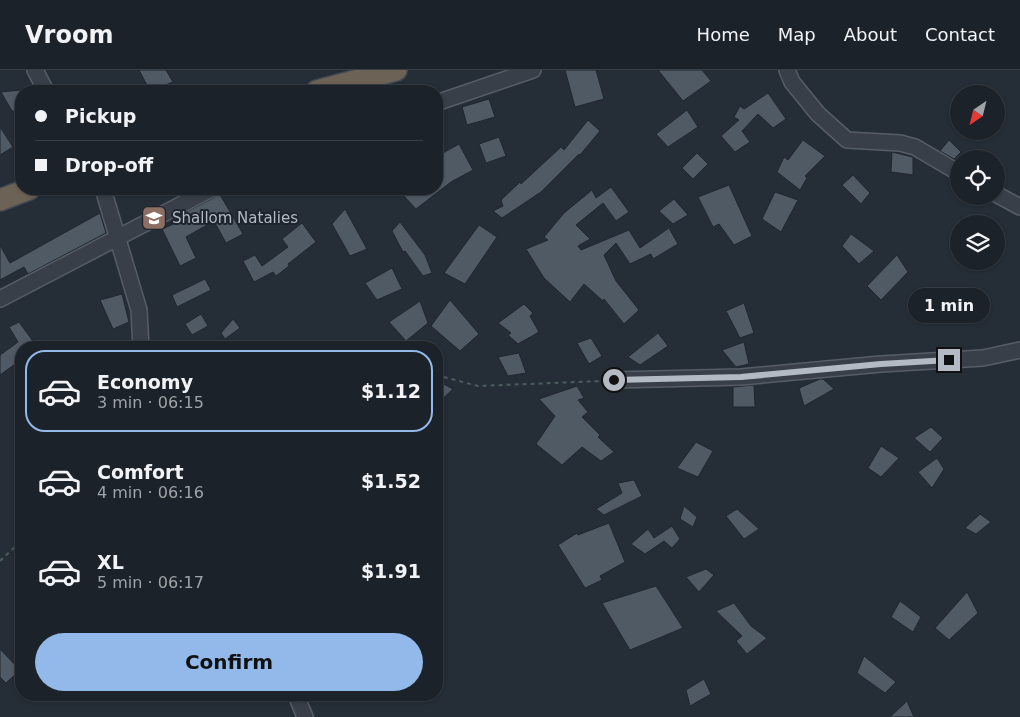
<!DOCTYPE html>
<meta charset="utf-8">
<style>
:root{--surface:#1c2229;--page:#252a31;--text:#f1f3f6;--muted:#a0a4a8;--line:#3a3f46;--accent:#92b9e9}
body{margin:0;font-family:"DejaVu Sans",sans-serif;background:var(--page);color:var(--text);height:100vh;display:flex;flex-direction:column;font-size:19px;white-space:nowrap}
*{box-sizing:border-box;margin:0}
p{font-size:16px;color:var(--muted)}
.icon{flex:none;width:28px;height:28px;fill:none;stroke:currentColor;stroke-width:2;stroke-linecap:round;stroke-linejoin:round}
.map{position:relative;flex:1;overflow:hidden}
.details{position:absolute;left:15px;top:271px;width:428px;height:360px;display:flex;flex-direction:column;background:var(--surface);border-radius:20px;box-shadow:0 1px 4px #0004,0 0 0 1px var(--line)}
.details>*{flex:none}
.banner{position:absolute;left:15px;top:15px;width:428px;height:110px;border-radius:20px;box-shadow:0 1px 4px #0004,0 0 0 1px var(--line);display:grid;align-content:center;height:110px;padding:0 20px;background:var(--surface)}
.needle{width:32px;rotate:215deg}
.controls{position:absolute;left:950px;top:15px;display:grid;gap:10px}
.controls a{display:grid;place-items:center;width:55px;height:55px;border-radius:50%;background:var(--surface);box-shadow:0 1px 4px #0004,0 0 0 1px var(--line);font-size:25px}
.end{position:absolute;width:22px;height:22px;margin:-11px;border:6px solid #b3bac4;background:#111;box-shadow:0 0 0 2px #111}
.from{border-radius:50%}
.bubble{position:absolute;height:35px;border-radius:18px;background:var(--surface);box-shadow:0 1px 4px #0004,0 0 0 1px var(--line);font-size:16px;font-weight:800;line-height:35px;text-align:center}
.banner b{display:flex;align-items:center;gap:18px;height:48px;font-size:19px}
.banner b+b{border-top:1px solid var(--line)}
.banner i{width:12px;height:12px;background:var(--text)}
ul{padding:9px 0 0;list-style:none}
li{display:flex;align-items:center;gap:15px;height:82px;margin:0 10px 8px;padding:0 10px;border:2px solid transparent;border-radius:20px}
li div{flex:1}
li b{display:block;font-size:19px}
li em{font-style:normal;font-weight:800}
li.current{border-color:var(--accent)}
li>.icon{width:45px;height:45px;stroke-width:1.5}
.button{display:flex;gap:10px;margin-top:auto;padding:10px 20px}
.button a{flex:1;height:58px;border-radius:30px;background:var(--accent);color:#111;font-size:20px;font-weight:800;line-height:58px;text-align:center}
header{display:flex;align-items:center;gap:30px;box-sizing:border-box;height:70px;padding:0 25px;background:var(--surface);border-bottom:1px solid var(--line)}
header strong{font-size:24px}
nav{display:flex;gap:28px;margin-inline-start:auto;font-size:18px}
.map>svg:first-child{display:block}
.building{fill:#505a65;stroke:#1f262f}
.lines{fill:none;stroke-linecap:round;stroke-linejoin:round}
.minor-casing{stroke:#565d66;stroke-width:18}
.highway-casing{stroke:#434a53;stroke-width:24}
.path{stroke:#4b5b5c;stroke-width:2;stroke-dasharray:4 4;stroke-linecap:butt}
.minor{stroke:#383f48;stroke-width:15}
.highway{stroke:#6d6256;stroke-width:21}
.route{stroke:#b3bac4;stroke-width:6}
.labels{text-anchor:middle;stroke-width:4;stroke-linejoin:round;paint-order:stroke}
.poi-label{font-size:15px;fill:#b3bac4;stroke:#1d242d;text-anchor:start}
</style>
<header>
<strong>Vroom</strong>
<nav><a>Home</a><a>Map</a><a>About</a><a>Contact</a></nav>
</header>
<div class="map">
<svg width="1020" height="647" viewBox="0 0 1020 647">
<rect width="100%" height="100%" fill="#252e37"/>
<!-- building -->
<g class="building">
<polygon points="139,0 166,0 173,12 150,21"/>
<polygon points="565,0 596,0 604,29 575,37"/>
<polygon points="658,0 702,0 711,11 683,31"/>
<polygon points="21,20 21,41 12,41 1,22"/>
<polygon points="768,23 786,49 773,58 758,44 742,61 750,72 735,82 721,66 739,50 734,47 740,36 744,39"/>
<polygon points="489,29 495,47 467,55 462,37"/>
<polygon points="687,40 698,57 668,77 656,64"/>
<polygon points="588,50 600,61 580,85 579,84 541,122 502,148 493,141 503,136 501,130 520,112 521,114 561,77 564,80"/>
<polygon points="0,57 13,77 0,85"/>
<polygon points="499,67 506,86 486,93 479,74"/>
<polygon points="803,70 825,86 805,106 807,108 800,120 777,102 784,87 788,90"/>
<polygon points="949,70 961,82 954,89 940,81"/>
<polygon points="459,74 473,100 451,112 416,139 402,124 410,119 436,119 436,87"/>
<polygon points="892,82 913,87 913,105 891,102"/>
<polygon points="697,83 708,94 693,109 682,98"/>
<polygon points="853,105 870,123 861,134 842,115"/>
<polygon points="729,115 752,166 734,175 719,154 713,157 698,127"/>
<polygon points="611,117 629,142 616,151 603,133 576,155 590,169 578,176 581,180 629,160 640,178 669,158 678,174 653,189 651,184 630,194 616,173 604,185 616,211 639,240 624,254 604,229 603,231 584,214 570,232 544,208 526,179 548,170 544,167 564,143 592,120 596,128"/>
<polygon points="775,122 798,130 781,162 762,149"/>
<polygon points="219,123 243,164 226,173 214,151 186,167 196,188 180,196 162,159 185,149 182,144 215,127"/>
<polygon points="674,129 688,145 673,154 659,141"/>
<polygon points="345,139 367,179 350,186 332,154"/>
<polygon points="100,143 106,163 28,204 24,197 0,210 0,175 10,193"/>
<polygon points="400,152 425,185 432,203 423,206 405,181 403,182 392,161"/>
<polygon points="302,153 316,172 288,194 289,196 276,206 273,202 254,212 243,191 255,185 262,196 288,177 282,169"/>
<polygon points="479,155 497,167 465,214 444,203"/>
<polygon points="851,164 874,181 859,194 842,176"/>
<polygon points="897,185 908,202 881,230 867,216"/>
<polygon points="392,198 402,219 377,230 365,213"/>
<polygon points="205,209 211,220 177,237 172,225"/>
<polygon points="122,224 129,252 113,259 100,230"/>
<polygon points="450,230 479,264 460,281 431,256"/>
<polygon points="420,231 428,253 406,271 389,252"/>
<polygon points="744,233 754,263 740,268 726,241"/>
<polygon points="524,234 533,243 530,246 539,262 518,274 508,265 511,263 498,253"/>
<polygon points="201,244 208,256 192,265 185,254"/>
<polygon points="233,249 240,258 225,269 221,263"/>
<polygon points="19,252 38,278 21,278 21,290 0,305 0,285 18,272 9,257"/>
<polygon points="658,263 668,276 640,295 628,287"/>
<polygon points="591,268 602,286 589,294 577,273"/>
<polygon points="744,272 749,294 736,297 722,280"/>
<polygon points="519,283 526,303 508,306 498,287"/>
<polygon points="820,309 823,309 834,319 804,336 799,318"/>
<polygon points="436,310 453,319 436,335"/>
<polygon points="754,315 755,337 733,337 733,317"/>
<polygon points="577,316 584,328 578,330 588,342 582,347 600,365 598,367 614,382 601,391 582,377 562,395 536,374 555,346 539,329"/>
<polygon points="931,357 943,368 930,382 914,368"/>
<polygon points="696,372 713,381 698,407 677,398"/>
<polygon points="881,376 899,388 881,407 868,398"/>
<polygon points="937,388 944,399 932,418 918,402"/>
<polygon points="634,410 642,426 604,445 596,439 622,423 618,413"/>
<polygon points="684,436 697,447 693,457 680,449"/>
<polygon points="737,439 759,459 744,469 726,446"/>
<polygon points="980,444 991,452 976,464 965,458"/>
<polygon points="609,453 625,492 600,506 602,510 585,518 558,475 577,463 578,465"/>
<polygon points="672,456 680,469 672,478 664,471 645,484 631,474 648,459 654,468"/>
<polygon points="706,499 714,505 699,522 686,507"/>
<polygon points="656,516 683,558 630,580 602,533"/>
<polygon points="967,522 978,543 949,570 935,558"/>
<polygon points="900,531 921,547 913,562 891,547"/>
<polygon points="734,533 751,556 767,568 747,584 736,571 742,566 716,541"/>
<polygon points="0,579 20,600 6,613 0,607"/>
<polygon points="864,586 896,612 885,623 857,603"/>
<polygon points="704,609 711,624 690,636 686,620"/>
<polygon points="907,631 914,647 890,647"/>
</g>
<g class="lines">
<defs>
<g id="minor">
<polyline points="35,0 46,21"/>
<polyline points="787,0 792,12 818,44 847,70 900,73 915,77 959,103"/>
<polyline points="436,33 533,0"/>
<polyline points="103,119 139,240 141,278"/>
<polyline points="996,124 1020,137"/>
<polyline points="0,229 211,119"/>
<polyline points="614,310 741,307 881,294 983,288 1020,280"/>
<polyline points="296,625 305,647"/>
</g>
<g id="highway">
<polyline points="317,21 396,0"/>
<polyline points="0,130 29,119"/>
</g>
</defs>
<!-- minor casing -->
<use href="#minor" class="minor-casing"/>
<!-- highway casing -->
<use href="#highway" class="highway-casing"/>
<!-- path -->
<g class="path">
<polyline points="436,305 478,316 602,311"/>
<polyline points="0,491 21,471"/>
</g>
<!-- minor -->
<use href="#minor" class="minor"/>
<!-- highway -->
<use href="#highway" class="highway"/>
</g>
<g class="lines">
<!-- route -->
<polyline class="route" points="614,310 741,307 881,294 949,290"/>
</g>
<!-- icons -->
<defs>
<symbol id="school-square" viewBox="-11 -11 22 22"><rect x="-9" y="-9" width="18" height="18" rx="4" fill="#8d6e63" stroke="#1d242d"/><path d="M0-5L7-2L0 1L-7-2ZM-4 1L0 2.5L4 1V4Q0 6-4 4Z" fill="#fff"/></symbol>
</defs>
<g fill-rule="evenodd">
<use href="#school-square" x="140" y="134" width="28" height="28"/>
</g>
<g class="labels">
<!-- poi labels -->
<g class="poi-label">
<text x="172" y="153">Shallom Natalies</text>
</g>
</g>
</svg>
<div class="controls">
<a><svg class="needle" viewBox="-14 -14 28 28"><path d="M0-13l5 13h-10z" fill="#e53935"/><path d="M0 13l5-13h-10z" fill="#a0a4a8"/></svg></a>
<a><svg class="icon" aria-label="locate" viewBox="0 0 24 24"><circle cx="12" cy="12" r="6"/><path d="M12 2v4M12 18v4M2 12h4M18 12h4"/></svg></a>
<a><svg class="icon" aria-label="layers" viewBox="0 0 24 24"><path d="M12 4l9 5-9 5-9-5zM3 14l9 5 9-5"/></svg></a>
</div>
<i class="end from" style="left:614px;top:310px"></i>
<i class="end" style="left:949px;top:290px"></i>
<div class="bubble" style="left:908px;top:218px;width:82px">1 min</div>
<div class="banner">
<b><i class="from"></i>Pickup</b>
<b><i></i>Drop-off</b>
</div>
<section class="details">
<ul>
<li class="current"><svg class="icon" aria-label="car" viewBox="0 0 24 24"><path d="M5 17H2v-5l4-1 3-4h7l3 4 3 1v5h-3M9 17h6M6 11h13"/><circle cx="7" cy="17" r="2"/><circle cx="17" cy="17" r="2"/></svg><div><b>Economy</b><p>3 min · 06:15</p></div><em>$1.12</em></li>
<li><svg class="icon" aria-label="car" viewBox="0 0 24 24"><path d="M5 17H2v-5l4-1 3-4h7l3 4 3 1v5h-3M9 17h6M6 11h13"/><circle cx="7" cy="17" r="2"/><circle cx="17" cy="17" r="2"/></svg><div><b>Comfort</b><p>4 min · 06:16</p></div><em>$1.52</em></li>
<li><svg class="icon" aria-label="car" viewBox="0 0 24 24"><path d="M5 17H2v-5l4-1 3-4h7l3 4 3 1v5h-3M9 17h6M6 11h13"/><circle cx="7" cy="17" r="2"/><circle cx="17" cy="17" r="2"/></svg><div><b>XL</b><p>5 min · 06:17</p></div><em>$1.91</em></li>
</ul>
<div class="button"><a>Confirm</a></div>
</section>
</div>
